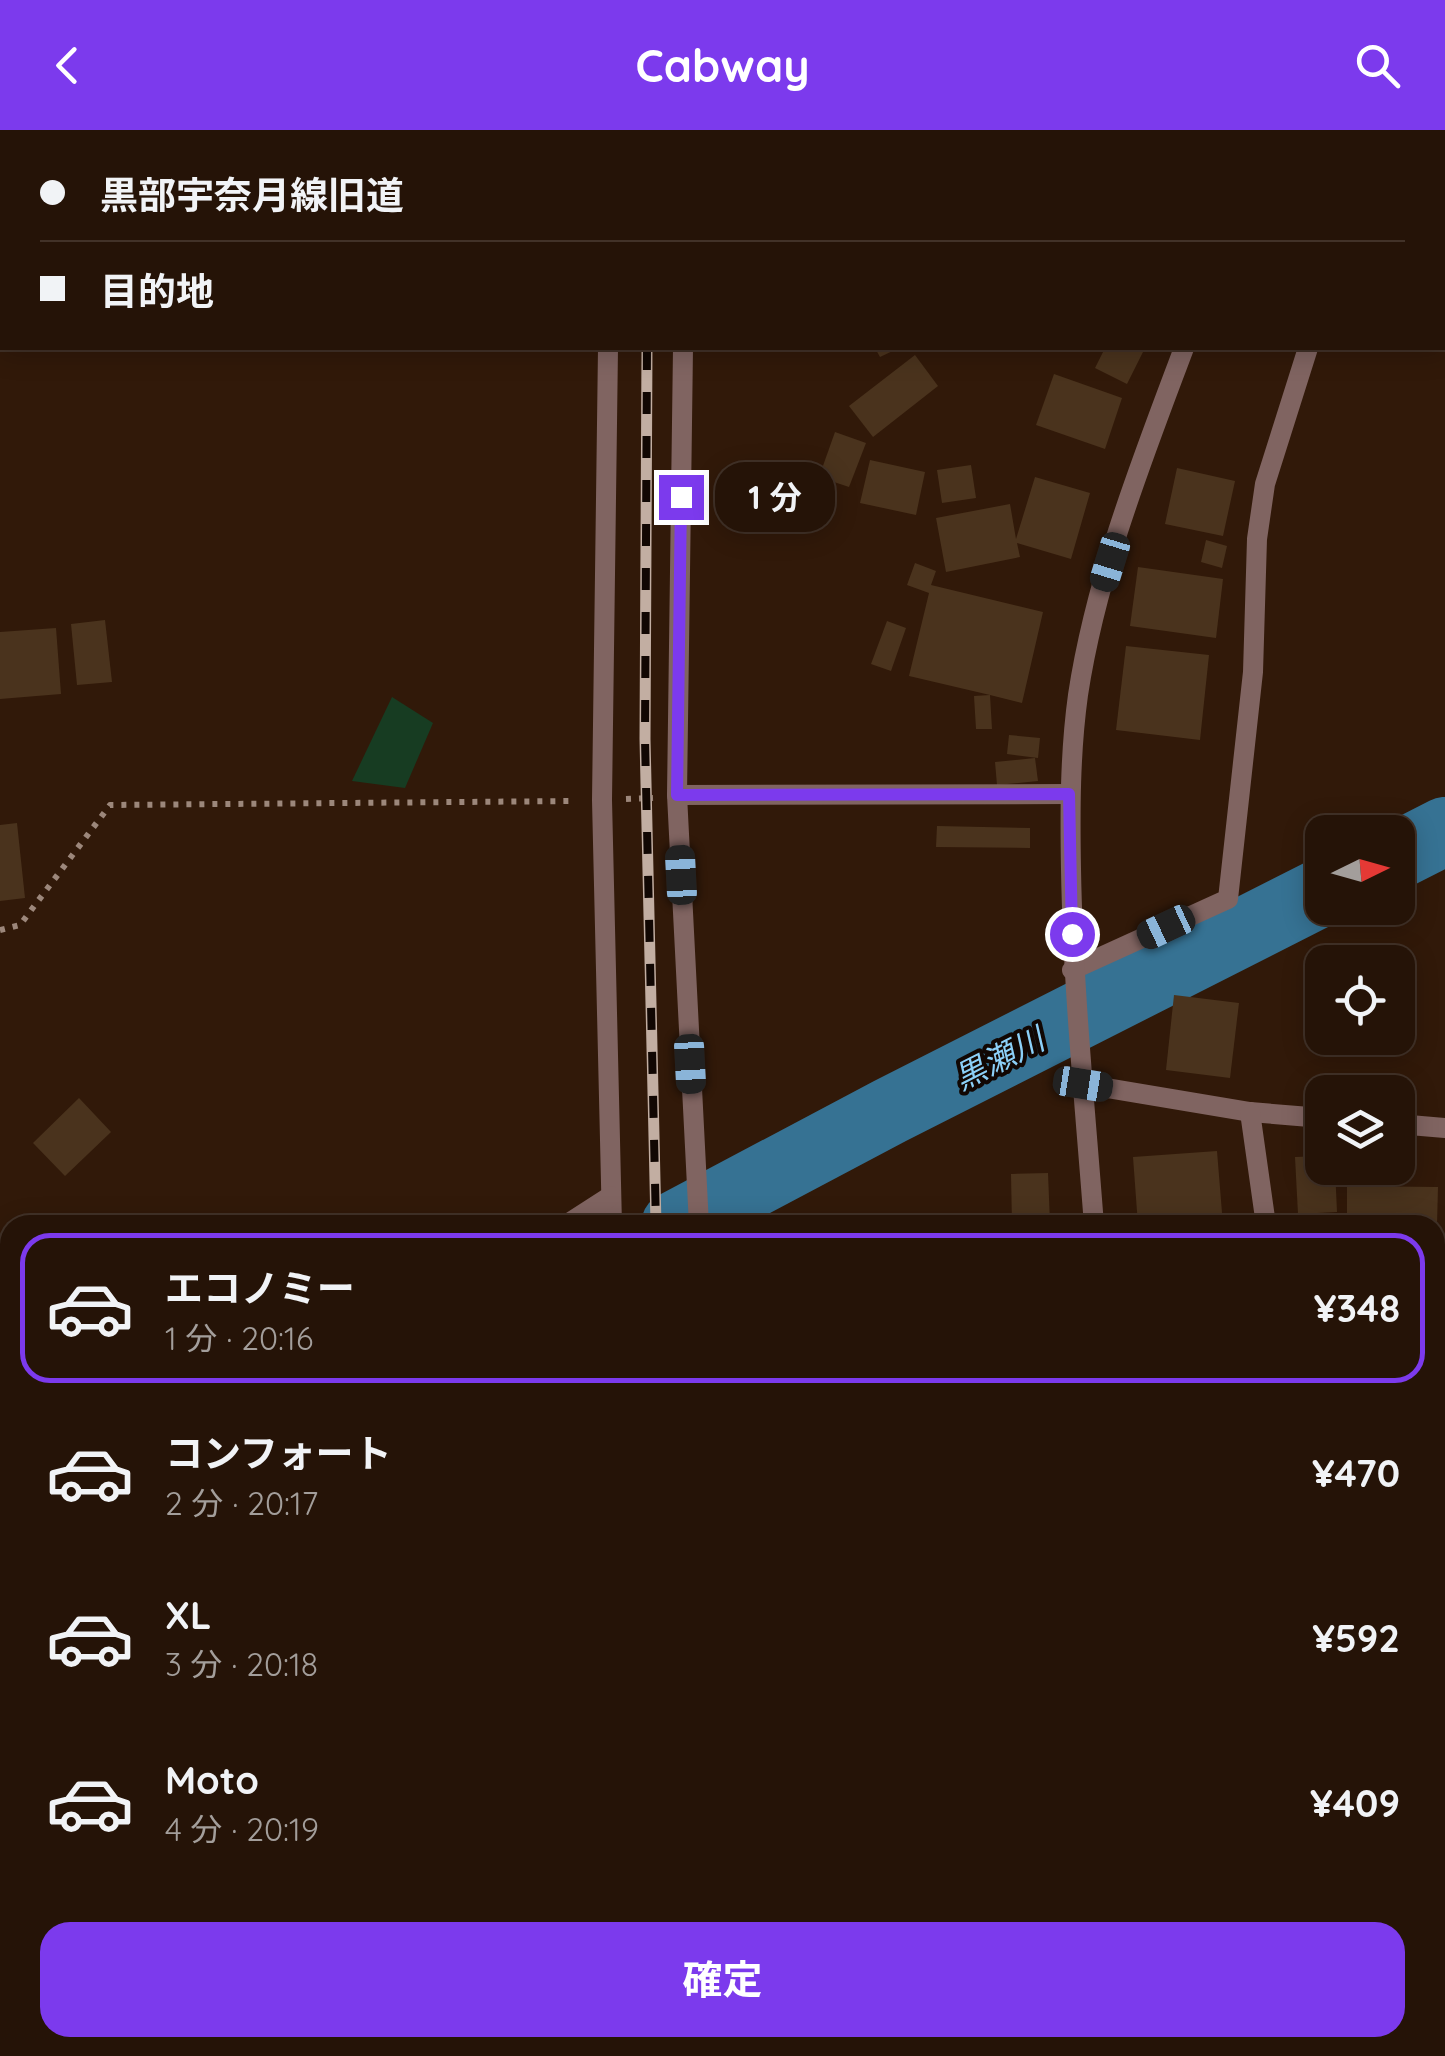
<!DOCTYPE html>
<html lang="ja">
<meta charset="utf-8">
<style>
:root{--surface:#251307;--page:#312015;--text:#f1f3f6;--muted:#a39e9b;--line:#423228;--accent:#7c3aed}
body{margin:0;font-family:Quicksand,"Noto Sans JP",sans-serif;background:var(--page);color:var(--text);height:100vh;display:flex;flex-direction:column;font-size:38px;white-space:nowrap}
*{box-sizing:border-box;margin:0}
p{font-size:32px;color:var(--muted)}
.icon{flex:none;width:55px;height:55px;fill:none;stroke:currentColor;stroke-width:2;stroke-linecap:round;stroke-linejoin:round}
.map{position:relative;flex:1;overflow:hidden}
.drawer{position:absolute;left:0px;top:1085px;width:1445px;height:842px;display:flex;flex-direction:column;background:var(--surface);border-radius:30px 30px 0 0;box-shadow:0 5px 25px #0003,0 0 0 2px var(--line)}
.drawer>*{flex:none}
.guide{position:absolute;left:0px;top:0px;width:1445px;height:220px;box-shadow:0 5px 25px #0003,0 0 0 2px var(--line);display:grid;align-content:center;height:220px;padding:0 40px;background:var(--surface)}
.needle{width:65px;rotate:85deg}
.fabs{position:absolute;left:1305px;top:685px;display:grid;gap:20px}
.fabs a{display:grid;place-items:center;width:110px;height:110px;border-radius:20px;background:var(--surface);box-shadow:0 5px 25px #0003,0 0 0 2px var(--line);font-size:50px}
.end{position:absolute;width:45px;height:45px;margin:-22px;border:12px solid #7c3aed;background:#fff;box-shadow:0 0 0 5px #fff}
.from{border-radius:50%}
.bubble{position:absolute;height:70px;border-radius:30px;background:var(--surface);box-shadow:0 5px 25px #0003,0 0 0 2px var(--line);font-size:32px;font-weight:700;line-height:70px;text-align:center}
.car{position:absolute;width:30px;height:60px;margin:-30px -15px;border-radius:12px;box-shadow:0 0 8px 2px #0007;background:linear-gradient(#222 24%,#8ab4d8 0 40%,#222 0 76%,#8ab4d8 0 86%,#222 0)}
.guide b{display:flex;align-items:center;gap:35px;height:95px;font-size:38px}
.guide b+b{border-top:2px solid var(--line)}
.guide i{width:25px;height:25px;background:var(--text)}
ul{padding:18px 0 0;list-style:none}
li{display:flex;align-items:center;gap:30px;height:150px;margin:0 20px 15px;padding:0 20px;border:5px solid transparent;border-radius:30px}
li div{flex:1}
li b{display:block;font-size:38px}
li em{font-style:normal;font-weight:700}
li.on{border-color:var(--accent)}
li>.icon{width:90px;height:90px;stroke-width:1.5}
.action{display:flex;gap:20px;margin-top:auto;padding:20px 40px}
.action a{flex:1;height:115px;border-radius:30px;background:var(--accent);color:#fff;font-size:40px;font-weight:700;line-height:115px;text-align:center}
header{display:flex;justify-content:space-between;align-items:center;height:130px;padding:0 40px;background:var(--accent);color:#fff;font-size:45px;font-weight:700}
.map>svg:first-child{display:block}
.green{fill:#173c22}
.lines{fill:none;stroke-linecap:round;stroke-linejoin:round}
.river{stroke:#367293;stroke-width:68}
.building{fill:#4a331d}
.path{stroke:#9c877b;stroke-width:6;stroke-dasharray:5 8;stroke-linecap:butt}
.minor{stroke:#806461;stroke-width:20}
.tertiary{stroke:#806461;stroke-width:20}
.rail-casing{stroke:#c2aea2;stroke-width:11}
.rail{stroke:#110703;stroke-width:8;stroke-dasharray:22;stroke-linecap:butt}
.route{stroke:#7c3aed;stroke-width:12}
.labels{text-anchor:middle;stroke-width:8;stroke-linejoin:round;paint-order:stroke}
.water-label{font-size:32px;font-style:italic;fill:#8cd0f8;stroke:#110703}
</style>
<header><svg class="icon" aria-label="back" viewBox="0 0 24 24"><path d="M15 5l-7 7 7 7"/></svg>Cabway<svg class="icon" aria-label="search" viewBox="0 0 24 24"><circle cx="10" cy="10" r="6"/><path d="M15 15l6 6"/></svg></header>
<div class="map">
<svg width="1445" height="1926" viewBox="0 0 1445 1926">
<rect width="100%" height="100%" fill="#311909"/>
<!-- green -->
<polygon class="green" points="392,567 433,593 405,658 352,651"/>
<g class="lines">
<!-- river -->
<g class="river">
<polyline points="1398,725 1445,701"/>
<polyline points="675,1095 890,981 1322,762"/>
<polyline points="0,1926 10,1912"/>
</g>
</g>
<!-- building -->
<g class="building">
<polygon points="875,218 899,218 880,227"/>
<polygon points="1105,218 1145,218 1127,254 1095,238"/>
<polygon points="915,225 938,256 873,307 849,276"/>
<polygon points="1054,244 1122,268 1105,319 1036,295"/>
<polygon points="835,302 866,313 849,357 819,347"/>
<polygon points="870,330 925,342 916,385 860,373"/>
<polygon points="971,335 976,368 942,373 937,340"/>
<polygon points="1177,338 1235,351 1223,406 1165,394"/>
<polygon points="1035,347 1090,363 1071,429 1017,413 1020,427 946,442 936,388 1010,374 1016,409"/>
<polygon points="1206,410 1227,416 1222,438 1201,432"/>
<polygon points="915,433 936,441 931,455 1043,482 1022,573 990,565 992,599 976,599 974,566 990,565 909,546 929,463 907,455"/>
<polygon points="1138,437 1223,449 1216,508 1130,496"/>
<polygon points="105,490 112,552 77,555 71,494"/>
<polygon points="887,491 906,498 891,541 871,534"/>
<polygon points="56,498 61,564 0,569 0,502"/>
<polygon points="1126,516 1209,525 1200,610 1116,600"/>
<polygon points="1009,605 1040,608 1038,628 1007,624"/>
<polygon points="1035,628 1038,651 997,655 995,632"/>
<polygon points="17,693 25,768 0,771 0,695"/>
<polygon points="937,696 1030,698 1030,718 936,717"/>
<polygon points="1174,865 1239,873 1230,948 1166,940"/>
<polygon points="79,968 111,1002 65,1046 33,1013"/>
<polygon points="1217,1021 1223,1095 1138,1095 1133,1027"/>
<polygon points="1322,1026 1322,1038 1335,1038 1337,1082 1298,1084 1295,1027"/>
<polygon points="1048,1043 1050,1093 1012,1095 1011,1044"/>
<polygon points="1347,1056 1438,1057 1437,1095 1347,1095"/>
<polygon points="795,1918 859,1918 857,1926 793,1926"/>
</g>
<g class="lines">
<!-- path -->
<g class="path">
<polyline points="626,669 653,668"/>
<polyline points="0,800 20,795 110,675 574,671"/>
</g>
<!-- minor -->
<g class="minor">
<polyline points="611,2 611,0"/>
<polyline points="686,2 686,0"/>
<polyline points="1376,2 1377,0"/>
<polyline points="608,218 602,670 612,1095"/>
<polyline points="683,218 677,665 699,1095"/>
<polyline points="677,665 1069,664"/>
<polyline points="1072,840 1228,769 1253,542 1257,409 1265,354 1308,218"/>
<polyline points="1083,954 1250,982 1322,988"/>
<polyline points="1250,982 1266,1095"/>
<polyline points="1398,994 1445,998"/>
<polyline points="566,1095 611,1066"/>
<polyline points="1435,1679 1445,1680"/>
<polyline points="0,1873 10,1859"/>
<polyline points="634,1918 634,1926"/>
</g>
<!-- tertiary -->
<g class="tertiary">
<polyline points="1269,2 1270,0"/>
<path d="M 1094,1095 C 1085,976 1073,858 1071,739 C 1070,681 1070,623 1078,565 C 1096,446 1142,330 1184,218"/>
<polyline points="1173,1918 1174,1926"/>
</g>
<defs>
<g id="rail">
<polyline points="648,2 648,0"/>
<polyline points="647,218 645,609 656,1095"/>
<polyline points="685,1918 685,1926"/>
</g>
</defs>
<!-- rail casing -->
<use href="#rail" class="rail-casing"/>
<!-- rail -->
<use href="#rail" class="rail"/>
</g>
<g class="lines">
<!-- route -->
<polyline class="route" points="681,367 677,665 1069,664 1072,804"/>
</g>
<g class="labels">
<!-- water labels -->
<g class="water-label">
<text transform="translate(999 929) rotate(-27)" y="11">黒瀬川</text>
</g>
</g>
</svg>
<div class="fabs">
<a><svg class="needle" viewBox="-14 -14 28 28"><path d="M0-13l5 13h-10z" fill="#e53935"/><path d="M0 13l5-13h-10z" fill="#a39e9b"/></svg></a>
<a><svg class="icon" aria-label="locate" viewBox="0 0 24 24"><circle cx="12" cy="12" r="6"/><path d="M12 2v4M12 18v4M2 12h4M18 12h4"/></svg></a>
<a><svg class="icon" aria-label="layers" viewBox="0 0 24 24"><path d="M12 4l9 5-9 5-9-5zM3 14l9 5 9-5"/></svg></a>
</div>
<i class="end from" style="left:1072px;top:804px"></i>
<i class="end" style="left:681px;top:367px"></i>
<div class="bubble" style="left:715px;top:332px;width:120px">1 分</div>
<i class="car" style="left:1110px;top:432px;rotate:197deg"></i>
<i class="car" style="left:681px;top:745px;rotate:357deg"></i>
<i class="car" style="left:1166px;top:797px;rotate:245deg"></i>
<i class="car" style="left:690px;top:934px;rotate:177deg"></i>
<i class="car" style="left:1083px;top:954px;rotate:99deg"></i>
<div class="guide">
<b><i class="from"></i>黒部宇奈月線旧道</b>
<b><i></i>目的地</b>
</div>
<section class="drawer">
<ul>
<li class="on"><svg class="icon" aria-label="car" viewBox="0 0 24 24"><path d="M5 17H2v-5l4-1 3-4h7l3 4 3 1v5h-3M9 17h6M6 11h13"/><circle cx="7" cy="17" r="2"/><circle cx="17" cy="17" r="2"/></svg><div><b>エコノミー</b><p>1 分 · 20:16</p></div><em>¥348</em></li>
<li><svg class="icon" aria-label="car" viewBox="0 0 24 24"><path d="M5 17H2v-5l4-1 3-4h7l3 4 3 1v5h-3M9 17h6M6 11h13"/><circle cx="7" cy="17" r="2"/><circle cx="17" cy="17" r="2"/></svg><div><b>コンフォート</b><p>2 分 · 20:17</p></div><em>¥470</em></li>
<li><svg class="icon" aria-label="car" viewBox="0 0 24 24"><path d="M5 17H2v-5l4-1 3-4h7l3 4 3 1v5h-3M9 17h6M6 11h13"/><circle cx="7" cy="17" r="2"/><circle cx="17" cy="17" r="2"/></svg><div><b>XL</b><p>3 分 · 20:18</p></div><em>¥592</em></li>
<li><svg class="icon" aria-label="car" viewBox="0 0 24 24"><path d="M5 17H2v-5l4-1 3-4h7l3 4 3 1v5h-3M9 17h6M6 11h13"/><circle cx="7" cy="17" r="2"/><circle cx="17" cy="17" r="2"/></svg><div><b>Moto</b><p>4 分 · 20:19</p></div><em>¥409</em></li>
</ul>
<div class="action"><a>確定</a></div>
</section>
</div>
